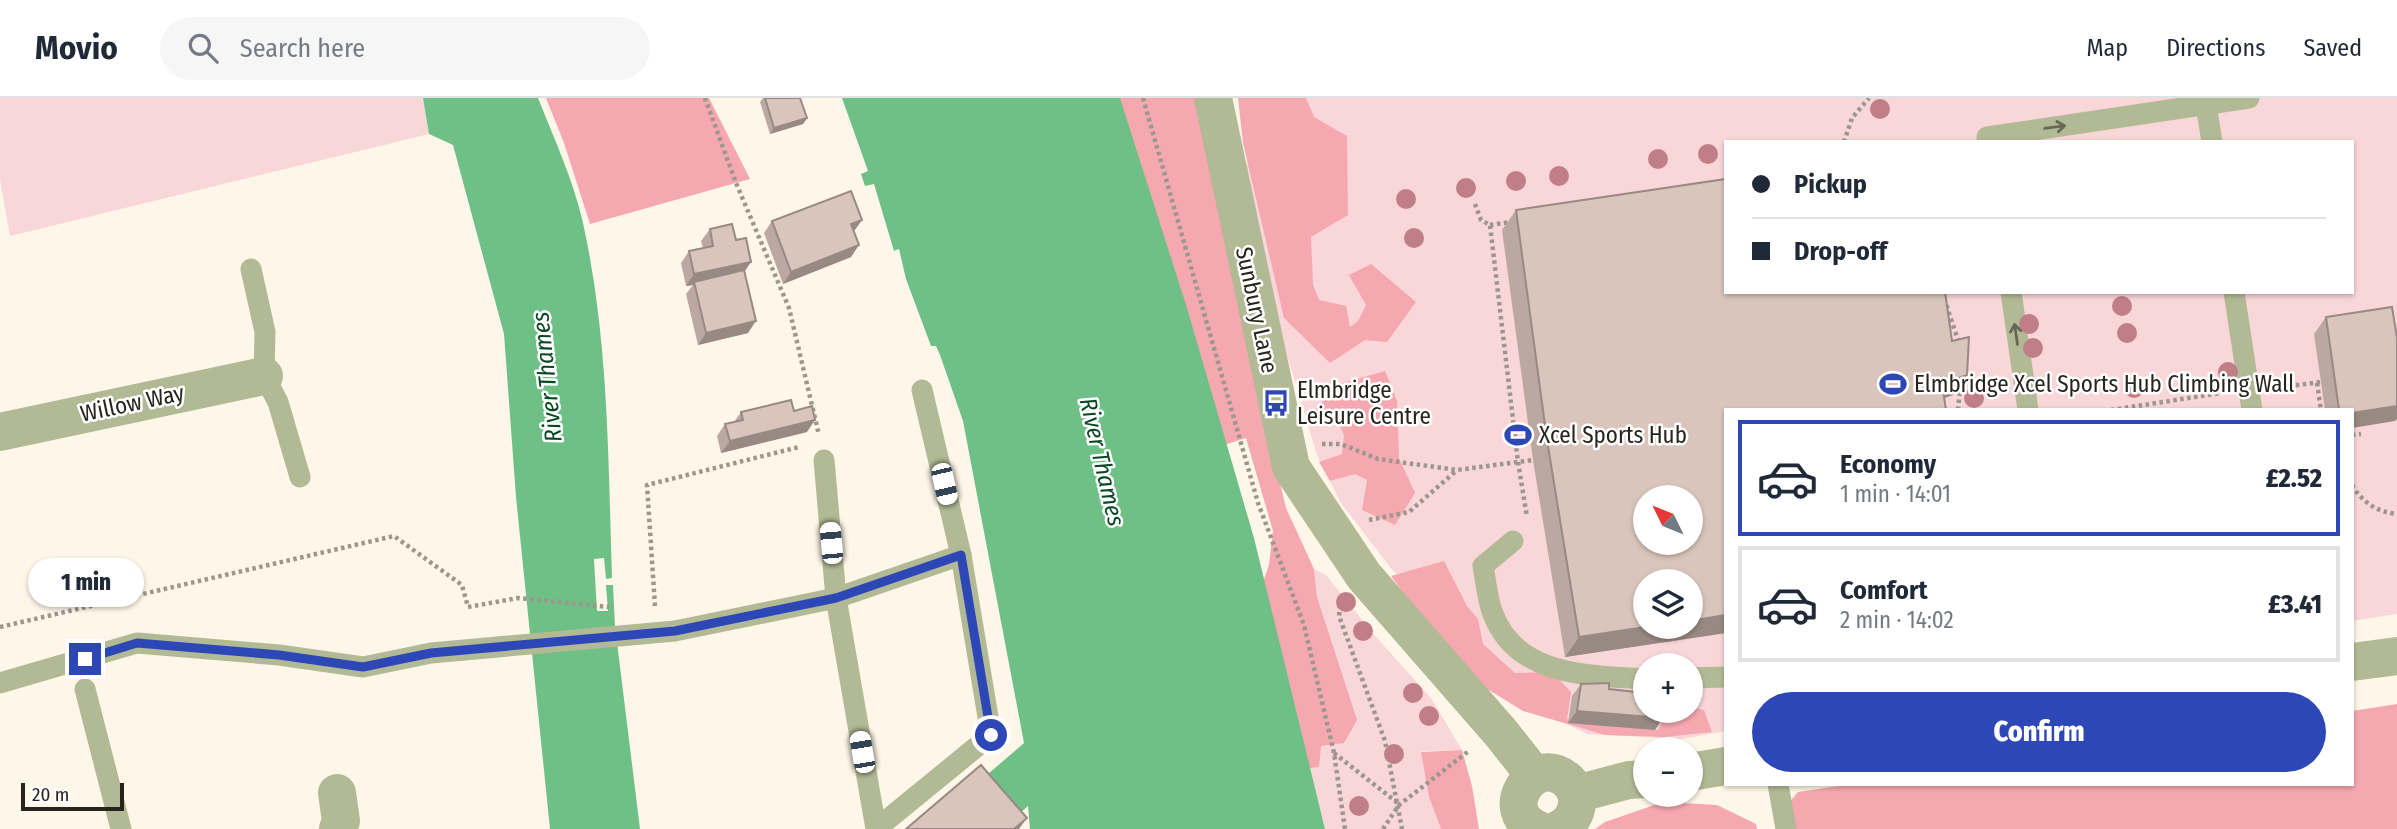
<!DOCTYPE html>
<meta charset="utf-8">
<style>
:root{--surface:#fff;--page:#f6f6f7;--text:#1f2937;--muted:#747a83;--line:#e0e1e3;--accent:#2e47b7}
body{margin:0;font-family:"Fira Sans Condensed",sans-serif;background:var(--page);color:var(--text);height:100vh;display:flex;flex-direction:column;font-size:26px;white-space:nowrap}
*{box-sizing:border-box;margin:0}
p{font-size:23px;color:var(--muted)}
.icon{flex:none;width:38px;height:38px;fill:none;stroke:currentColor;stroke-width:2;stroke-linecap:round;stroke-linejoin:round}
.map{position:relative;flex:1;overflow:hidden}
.panel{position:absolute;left:1724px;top:310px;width:630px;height:378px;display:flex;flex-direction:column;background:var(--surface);border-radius:0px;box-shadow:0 2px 5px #0004}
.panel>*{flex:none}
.top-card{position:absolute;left:1724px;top:42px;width:630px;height:154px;border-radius:0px;box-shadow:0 2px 5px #0004;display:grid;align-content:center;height:154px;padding:0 28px;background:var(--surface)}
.needle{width:46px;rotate:313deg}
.tools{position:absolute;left:1633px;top:387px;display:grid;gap:14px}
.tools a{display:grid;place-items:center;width:70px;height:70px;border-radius:50%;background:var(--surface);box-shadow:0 2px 5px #0004;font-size:35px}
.scale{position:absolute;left:21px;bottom:18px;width:103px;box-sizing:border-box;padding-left:7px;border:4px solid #27241d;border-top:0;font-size:19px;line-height:24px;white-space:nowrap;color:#27241d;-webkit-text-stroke:5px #fff;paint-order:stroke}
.end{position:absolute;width:32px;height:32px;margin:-16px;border:9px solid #2e47b7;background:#fff;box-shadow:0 0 0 4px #fff}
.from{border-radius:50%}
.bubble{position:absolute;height:49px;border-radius:24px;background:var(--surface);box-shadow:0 2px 5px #0004;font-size:23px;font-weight:800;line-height:49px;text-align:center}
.car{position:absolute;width:21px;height:42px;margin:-21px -10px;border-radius:9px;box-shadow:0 0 5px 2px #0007;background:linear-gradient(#fff 24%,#345 0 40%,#fff 0 76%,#345 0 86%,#fff 0)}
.top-card b{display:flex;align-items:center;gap:24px;height:66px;font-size:26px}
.top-card b+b{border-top:2px solid var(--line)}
.top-card i{width:18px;height:18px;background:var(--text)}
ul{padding:12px 0 0;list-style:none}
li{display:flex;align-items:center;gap:21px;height:116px;margin:0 14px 10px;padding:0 14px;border:4px solid var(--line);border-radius:0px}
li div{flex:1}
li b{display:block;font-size:26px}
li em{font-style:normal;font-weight:800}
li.active{border-color:var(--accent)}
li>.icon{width:63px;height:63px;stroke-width:1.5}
.button{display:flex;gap:14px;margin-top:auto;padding:14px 28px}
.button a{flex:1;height:80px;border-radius:42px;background:var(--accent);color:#fff;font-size:28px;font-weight:800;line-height:80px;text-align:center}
header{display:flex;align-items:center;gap:42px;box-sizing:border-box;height:98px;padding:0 35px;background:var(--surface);border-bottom:2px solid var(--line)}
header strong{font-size:33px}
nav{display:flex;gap:38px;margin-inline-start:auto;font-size:24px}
.search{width:490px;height:63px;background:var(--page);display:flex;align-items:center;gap:18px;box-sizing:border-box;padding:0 24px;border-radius:38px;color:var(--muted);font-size:26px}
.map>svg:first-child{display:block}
.green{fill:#f9d6d8;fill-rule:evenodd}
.forest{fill:#f6a8b0}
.water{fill:#6fc086}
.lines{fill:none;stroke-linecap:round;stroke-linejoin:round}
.path{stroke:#9c978c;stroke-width:4.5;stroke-dasharray:3.5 3.5;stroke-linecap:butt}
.lane{stroke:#b2ba95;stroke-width:21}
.street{stroke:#b2ba95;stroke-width:38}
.tree{fill:#c07f87}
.wall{fill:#bba9a1}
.shaded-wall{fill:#988a83}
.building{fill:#d9c5bb;stroke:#988a83;stroke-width:2;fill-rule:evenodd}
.oneway{stroke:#666853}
.route{stroke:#2e47b7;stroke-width:9}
.labels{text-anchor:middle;stroke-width:5;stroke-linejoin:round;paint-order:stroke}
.street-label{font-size:23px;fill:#27241d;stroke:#fff}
.poi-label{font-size:23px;fill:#27241d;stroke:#fff;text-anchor:start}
.water-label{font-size:24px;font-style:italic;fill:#074722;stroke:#fff}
</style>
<header>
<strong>Movio</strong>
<div class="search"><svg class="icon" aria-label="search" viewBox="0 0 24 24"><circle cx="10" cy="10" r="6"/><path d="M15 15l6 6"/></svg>Search here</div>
<nav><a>Map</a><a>Directions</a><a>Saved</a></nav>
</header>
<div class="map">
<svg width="2397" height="731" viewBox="0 0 2397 731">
<rect width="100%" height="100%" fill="#fef6e8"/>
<!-- green -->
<g class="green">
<polygon points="0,0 423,0 429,36 10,138 0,81"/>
<path d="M 1300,0 L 2397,0 L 2397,516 L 2352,523 L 2352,312 L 1726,312 L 1725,633 L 1682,641 L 1587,636 L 1543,614 L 1484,569 L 1390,469 L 1341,405 L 1317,357 L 1269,197 L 1243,69 L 1302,19 ZM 1726,44 L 2352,44 L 2352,194 L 1726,194 ZM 1645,399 L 1690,399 L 1690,444 L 1645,444 ZM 1645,483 L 1690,483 L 1690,528 L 1645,528 ZM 1645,567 L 1690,567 L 1690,612 L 1645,612 Z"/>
<polygon points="1314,471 1326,477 1375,538 1431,600 1462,652 1421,653 1429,699 1441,731 1325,731 1310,670 1317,499"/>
</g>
<!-- forest -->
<g class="forest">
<polygon points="546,0 709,0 750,81 590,126 564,45"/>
<polygon points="1119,0 1199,0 1260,302 1286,410 1314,471 1317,499 1357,622 1344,645 1321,648 1319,669 1291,672 1254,509 1269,467 1273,433 1246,340 1202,354"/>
<polygon points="1238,0 1306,0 1314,19 1347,38 1348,117 1311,139 1313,187 1319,202 1346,208 1350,229 1358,223 1366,207 1349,177 1371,166 1416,204 1387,244 1365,242 1330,265 1284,220 1243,45"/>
<polygon points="1385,273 1397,303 1399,360 1415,395 1395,427 1362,412 1367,382 1355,376 1330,383 1319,364 1342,356 1344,337 1339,326 1311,316 1339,286"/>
<polygon points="1444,463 1467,508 1478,521 1483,546 1515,575 1552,574 1571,594 1567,621 1658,632 1667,613 1690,612 1691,609 1704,612 1712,634 1664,639 1605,637 1523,613 1463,576 1391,478"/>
<polygon points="2397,606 2397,731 1778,731 1777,719 1798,694 1852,686 2352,686 2352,613"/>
<polygon points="1462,652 1472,688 1479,731 1441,731 1429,699 1421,654"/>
<polygon points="1663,704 1717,707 1756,726 1757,731 1595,731 1605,724"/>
</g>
<!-- water -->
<g class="water">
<path d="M 423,0 L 538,0 C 554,40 574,84 583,125 C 609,242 608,361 612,480 L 606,481 L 604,460 L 594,461 L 597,513 L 608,513 L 606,487 L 613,487 L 615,528 L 640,731 L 550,731 L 516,399 L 504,236 L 453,47 L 429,36 Z"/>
<polygon points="842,0 1120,0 1187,210 1254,440 1325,731 1030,731 1028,708 1002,731 924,731 1024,645 963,323 940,257 936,248 931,248 906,181 899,151 894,153 874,86 865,88 861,76 868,73"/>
</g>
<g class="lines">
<!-- path -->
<g class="path">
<polyline points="705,0 736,85 789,210 819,337"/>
<polyline points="1143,0 1258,405 1304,527 1334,655 1345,731"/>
<polyline points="1844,44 1852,20 1869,0"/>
<polyline points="1475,106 1481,122 1490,127 1518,364 1527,419"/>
<polyline points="1490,127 1510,124"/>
<polyline points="1942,194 1959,245"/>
<polyline points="2317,285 2321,312"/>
<polyline points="2275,290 2321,284"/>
<polyline points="1958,312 1961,281"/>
<polyline points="2111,312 2221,295"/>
<polyline points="2352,337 2361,336"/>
<polyline points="1322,346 1341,346 1378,361 1457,372 1533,362"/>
<path d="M 2352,387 C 2362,404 2377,414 2397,416"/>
<polyline points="1369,422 1409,414 1456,373"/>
<polyline points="1340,507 1339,518 1385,643 1402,731"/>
<polyline points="655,508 647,387 799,349"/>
<polyline points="0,529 394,438 462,487 468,509 518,500 609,509"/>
<polyline points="1334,655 1399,706"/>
<polyline points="1383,731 1399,707 1470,652"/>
</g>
<!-- lane -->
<g class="lane">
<polyline points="2206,7 2212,44"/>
<polyline points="1988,44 1987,39 2249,0"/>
<polyline points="251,171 265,234 264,278 278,304 300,379"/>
<polyline points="2011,194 2028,312"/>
<polyline points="2234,194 2252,312"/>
<polyline points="824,362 836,500 961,457"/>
<path d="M 1513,443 L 1483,468 C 1486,483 1487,501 1493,516 C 1517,579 1588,577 1645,581"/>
<polyline points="1690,580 1726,579"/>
<polyline points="0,585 137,545 279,557 363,569 431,555 675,533 836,500 876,731 991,637 961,457 922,292"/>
<polyline points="85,591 121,731"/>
<polyline points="1778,686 1786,731"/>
</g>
<!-- street -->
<g class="street">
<polyline points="1213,0 1291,369 1364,478 1501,635 1535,678"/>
<polyline points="0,334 264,278"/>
<polyline points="2352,564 2397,558"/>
<polyline points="1690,674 1726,668"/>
<polyline points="337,695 341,723 338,731"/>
<polyline points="1576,696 1629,682 1645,681"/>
<path d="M 1537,731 C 1496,714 1532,655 1566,681 C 1573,687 1578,696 1577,705 C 1576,717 1570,726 1559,731"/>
</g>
</g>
<!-- trees -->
<g class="tree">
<circle cx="1880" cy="11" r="10"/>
<circle cx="1708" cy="56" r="10"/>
<circle cx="1658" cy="61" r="10"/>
<circle cx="1559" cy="78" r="10"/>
<circle cx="1516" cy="83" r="10"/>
<circle cx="1466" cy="90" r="10"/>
<circle cx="1406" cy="101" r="10"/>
<circle cx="1414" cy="140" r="10"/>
<circle cx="2122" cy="208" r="10"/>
<circle cx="2029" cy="226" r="10"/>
<circle cx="2127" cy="235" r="10"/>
<circle cx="2033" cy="250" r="10"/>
<circle cx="2228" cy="274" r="10"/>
<circle cx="2134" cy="290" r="10"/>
<circle cx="1974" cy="300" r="10"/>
<circle cx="1346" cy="504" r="10"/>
<circle cx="1363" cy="533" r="10"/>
<circle cx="1413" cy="595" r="10"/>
<circle cx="1429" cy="618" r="10"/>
<circle cx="1394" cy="656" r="10"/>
<circle cx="1359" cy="708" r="10"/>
</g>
<!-- wall -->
<g class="wall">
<polygon points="763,0 800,0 807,20 803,26 770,36 760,4"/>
<polygon points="1516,112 1726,194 1952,243 1967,277 1953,297 1944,300 1726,535 1565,559 1533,362 1502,132"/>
<polygon points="862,122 854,133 851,159 783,186 764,135 772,123"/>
<polygon points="710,131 744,174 748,235 698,247 686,196 693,187 686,188 681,165 689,153 703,150 701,143"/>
<polygon points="2326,219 2395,323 2352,312 2325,312 2314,236"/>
<polygon points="794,313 807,334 721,355 717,338 725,326 734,324 741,314"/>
<polygon points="1581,586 1609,591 1655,632 1568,625 1572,598"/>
</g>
<!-- shaded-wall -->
<g class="shaded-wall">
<polygon points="807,20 803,26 770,36 774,30"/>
<polygon points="862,122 854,133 851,126"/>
<polygon points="859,147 851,159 783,186 791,174"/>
<polygon points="751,164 743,176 694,184 693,187 686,188 694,176"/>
<polygon points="756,223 748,235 698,247 706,235"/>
<polygon points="1967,277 1953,297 1928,306 1942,286"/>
<polygon points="2397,308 2397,321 2395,323 2352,330 2352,315"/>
<polygon points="815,322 807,334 721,355 730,343"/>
<polygon points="1726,517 1726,535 1565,559 1579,539 1652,528 1690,528 1690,523"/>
<polygon points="1577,613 1663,620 1655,632 1568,625"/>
<polygon points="1027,720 1019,731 1014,731"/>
</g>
<!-- building -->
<g class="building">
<polygon points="765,0 800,0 807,20 774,30"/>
<path d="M 1726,81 L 1726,194 L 1945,194 L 1952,243 L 1969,239 L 1967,277 L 1942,286 L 1946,312 L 1726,312 L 1726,517 L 1690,523 L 1690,483 L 1645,483 L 1645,528 L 1652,528 L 1579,539 L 1547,342 L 1516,112 ZM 1645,399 L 1690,399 L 1690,444 L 1645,444 Z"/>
<polygon points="851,93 862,122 851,126 859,147 791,174 772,123"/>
<polygon points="732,126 736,142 746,140 751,164 694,176 689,153 713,148 710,131"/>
<polygon points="744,172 756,223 706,235 694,184"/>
<polygon points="2392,209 2397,240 2397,308 2352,315 2352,312 2339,312 2326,219"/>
<polygon points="791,302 794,313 812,308 815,322 730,343 725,326 743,322 741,314"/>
<polygon points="1609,585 1609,591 1645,595 1645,612 1664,612 1663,620 1577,613 1581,586"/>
<polygon points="981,667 1027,720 1014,731 906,731"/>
</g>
<!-- one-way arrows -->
<defs><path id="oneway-shaft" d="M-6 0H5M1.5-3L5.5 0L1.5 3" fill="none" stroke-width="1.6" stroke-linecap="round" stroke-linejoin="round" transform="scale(1.75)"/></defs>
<g class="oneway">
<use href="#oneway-shaft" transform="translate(2055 29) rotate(-8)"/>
<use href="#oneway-shaft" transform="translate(2016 236) rotate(-98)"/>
</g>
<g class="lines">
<!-- route -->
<polyline class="route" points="85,561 137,545 279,557 363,569 431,555 675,533 836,500 961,457 991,637"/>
</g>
<!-- icons -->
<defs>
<symbol id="stadium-bare" viewBox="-9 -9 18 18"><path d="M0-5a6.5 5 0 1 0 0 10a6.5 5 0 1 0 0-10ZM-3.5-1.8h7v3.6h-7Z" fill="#2e47b7" stroke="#fff" stroke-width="2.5" paint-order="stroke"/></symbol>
<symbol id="bus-bare" viewBox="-9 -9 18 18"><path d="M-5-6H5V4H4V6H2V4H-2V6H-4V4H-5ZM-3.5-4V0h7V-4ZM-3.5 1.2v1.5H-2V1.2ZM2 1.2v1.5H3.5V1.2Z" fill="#2e47b7" stroke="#fff" stroke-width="2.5" paint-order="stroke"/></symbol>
</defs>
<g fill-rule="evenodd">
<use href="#stadium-bare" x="1874" y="267" width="38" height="38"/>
<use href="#bus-bare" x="1257" y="286" width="38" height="38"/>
<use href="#stadium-bare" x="1499" y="318" width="38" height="38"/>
</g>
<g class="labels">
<!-- street labels -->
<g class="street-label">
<text transform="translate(1257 212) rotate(78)" y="8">Sunbury Lane</text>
<text transform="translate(132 305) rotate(-12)" y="8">Willow Way</text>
</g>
<!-- poi labels -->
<g class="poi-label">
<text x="1914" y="294">Elmbridge Xcel Sports Hub Climbing Wall</text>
<text x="1297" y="300">Elmbridge<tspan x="1297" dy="26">Leisure Centre</tspan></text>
<text x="1539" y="345">Xcel Sports Hub</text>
</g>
<!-- water labels -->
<g class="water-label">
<text transform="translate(547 279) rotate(-96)" y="8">River Thames</text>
<text transform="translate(1102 364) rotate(77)" y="8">River Thames</text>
</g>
</g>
</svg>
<div class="tools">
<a><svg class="needle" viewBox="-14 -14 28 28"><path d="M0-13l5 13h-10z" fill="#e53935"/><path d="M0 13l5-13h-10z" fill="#747a83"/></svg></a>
<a><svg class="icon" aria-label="layers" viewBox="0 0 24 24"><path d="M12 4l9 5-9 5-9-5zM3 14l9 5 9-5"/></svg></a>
<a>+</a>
<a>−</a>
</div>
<div class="scale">20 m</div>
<i class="end from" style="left:991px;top:637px"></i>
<i class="end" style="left:85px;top:561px"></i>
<div class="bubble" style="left:28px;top:460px;width:116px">1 min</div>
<i class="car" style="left:944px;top:386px;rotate:167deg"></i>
<i class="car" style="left:831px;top:445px;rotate:355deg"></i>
<i class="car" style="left:862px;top:654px;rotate:350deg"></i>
<div class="top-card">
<b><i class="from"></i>Pickup</b>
<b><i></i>Drop-off</b>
</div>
<section class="panel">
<ul>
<li class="active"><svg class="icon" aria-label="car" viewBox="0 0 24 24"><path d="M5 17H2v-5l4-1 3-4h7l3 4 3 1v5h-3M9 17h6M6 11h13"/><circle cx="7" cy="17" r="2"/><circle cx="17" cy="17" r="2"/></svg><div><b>Economy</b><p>1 min · 14:01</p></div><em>£2.52</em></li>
<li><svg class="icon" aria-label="car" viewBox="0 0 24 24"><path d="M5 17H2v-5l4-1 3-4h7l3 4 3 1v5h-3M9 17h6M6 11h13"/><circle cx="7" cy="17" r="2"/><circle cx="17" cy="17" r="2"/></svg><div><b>Comfort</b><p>2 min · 14:02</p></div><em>£3.41</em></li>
</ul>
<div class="button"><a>Confirm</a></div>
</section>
</div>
